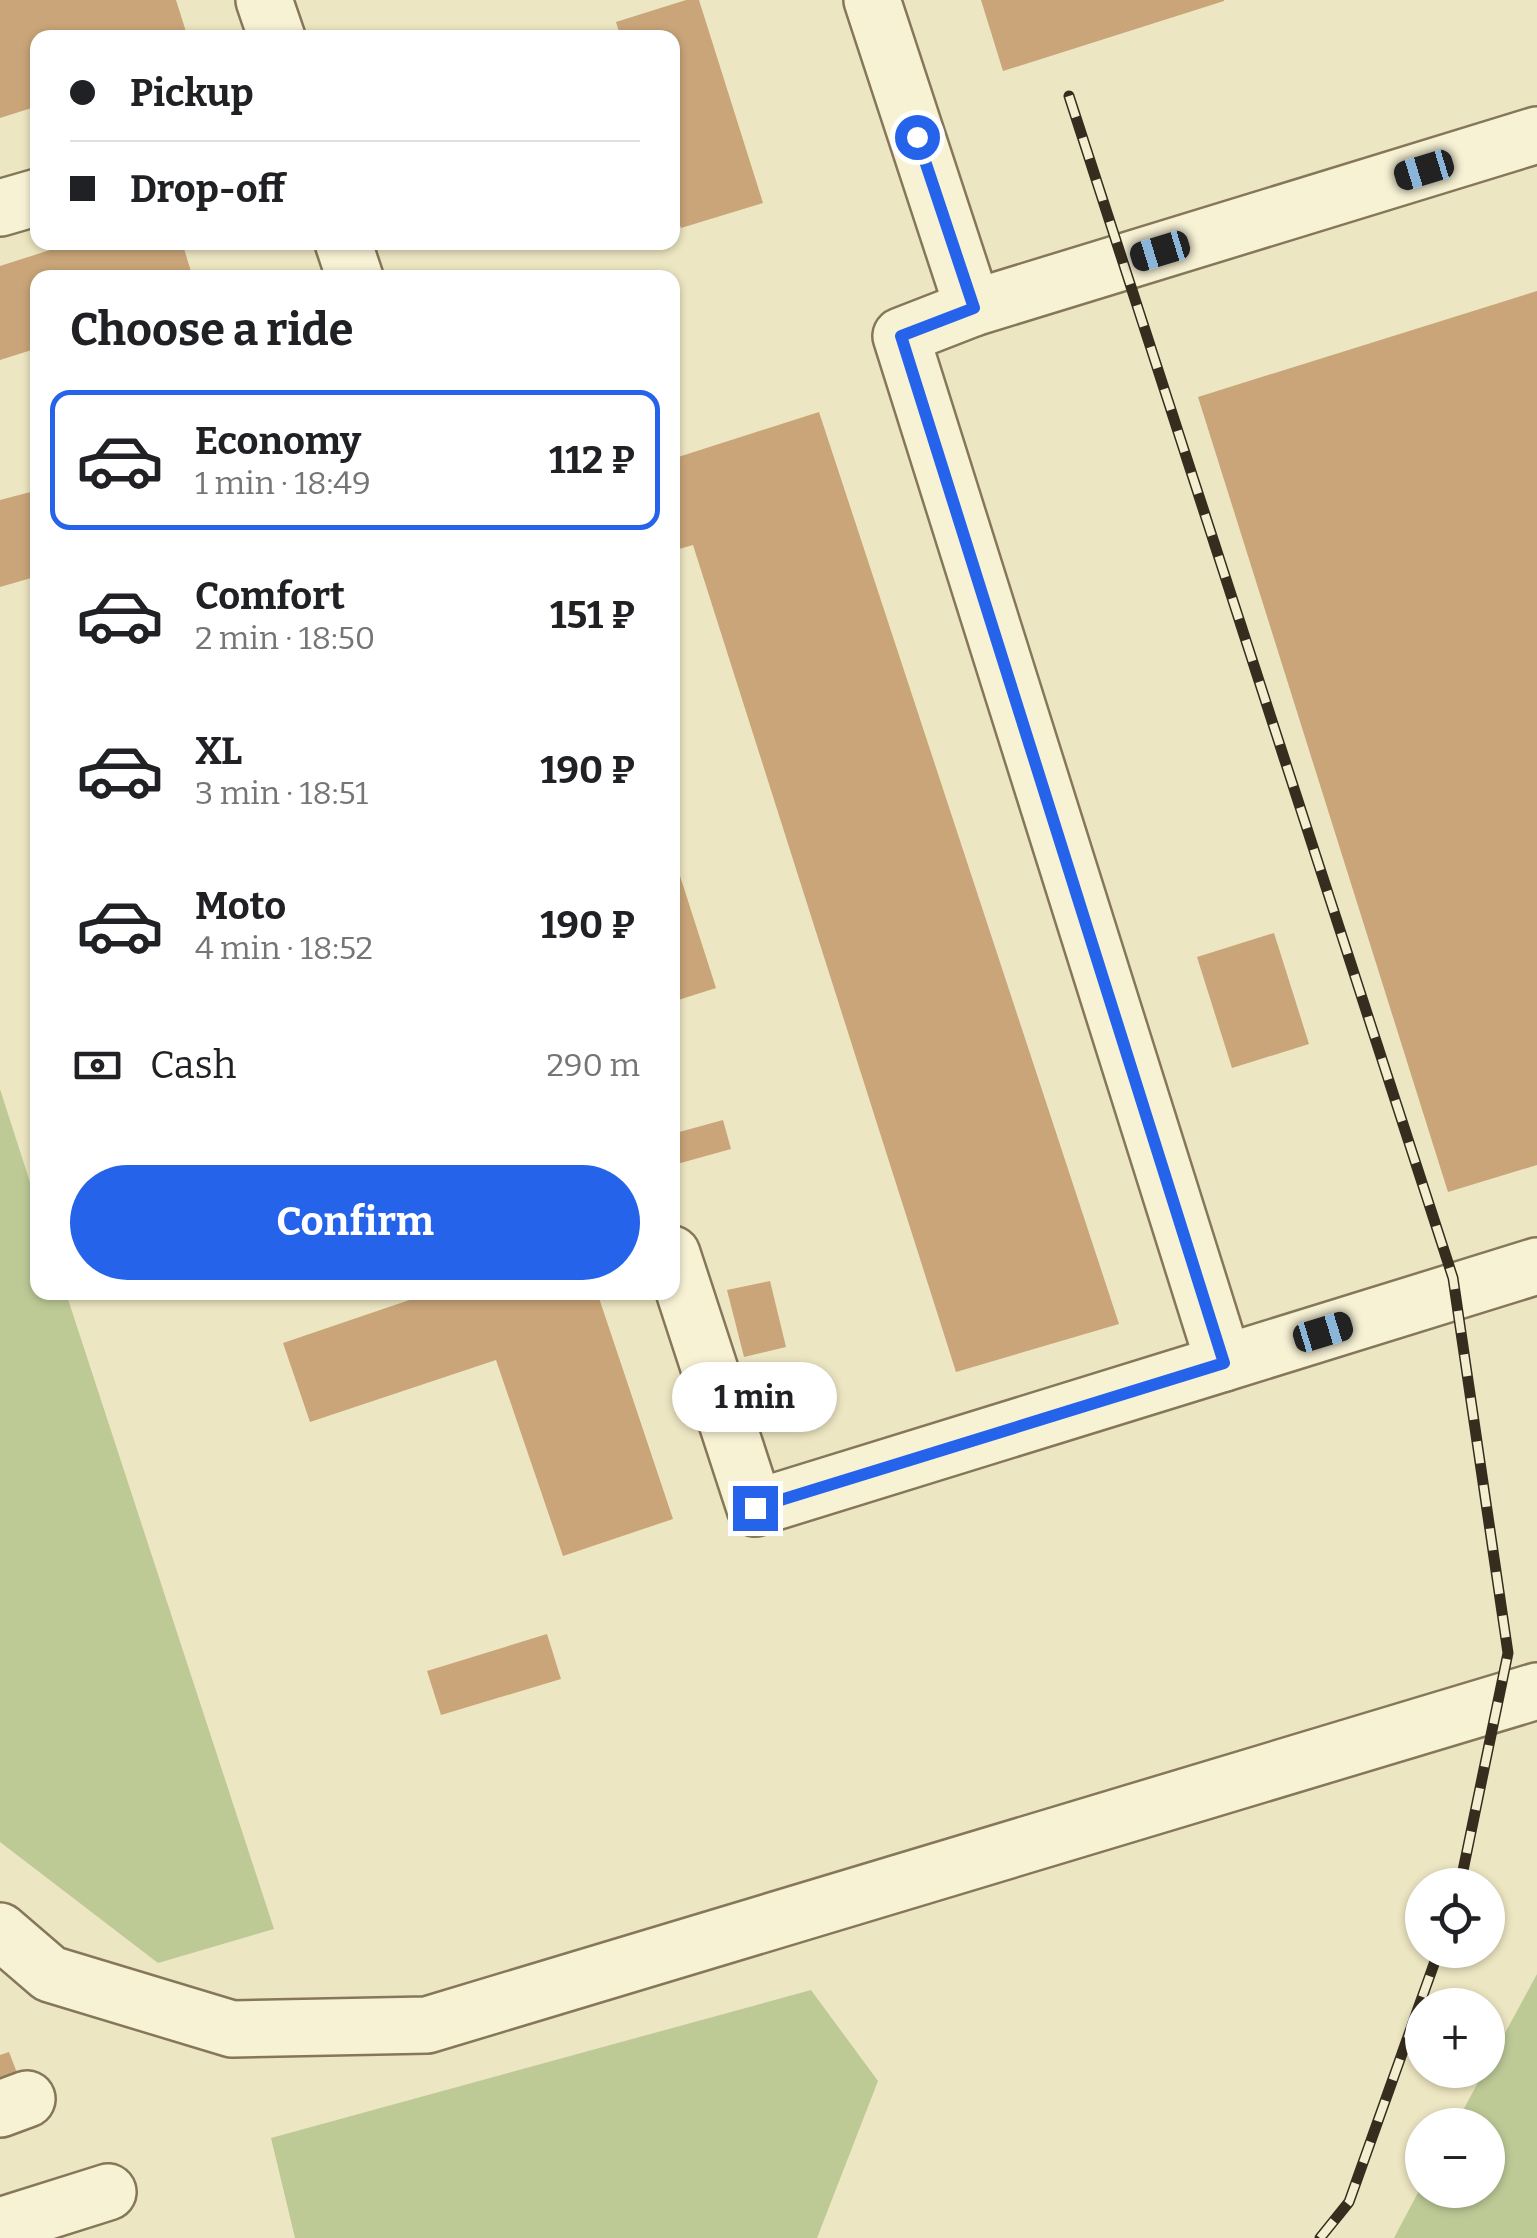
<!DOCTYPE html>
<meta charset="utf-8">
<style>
:root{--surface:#fff;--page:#f6f6f6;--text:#202124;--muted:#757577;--line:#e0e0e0;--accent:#2563eb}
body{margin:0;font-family:Bitter,serif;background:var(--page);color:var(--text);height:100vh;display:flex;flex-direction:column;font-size:38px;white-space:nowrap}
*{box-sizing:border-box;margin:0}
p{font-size:32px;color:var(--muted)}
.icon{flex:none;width:55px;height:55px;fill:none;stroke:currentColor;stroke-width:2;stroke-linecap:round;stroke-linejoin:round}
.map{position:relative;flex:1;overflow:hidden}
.drawer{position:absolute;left:30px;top:270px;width:650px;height:1030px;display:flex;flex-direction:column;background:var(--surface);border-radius:20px;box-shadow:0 2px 8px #0004}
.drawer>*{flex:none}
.guide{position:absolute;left:30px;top:30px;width:650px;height:220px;border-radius:20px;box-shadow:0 2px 8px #0004;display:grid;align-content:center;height:220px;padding:0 40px;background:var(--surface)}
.fabs{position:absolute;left:1405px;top:1868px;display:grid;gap:20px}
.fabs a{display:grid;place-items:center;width:100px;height:100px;border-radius:50%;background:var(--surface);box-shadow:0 2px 8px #0004;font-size:50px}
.end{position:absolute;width:45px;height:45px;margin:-22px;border:12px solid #2563eb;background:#fff;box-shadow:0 0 0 5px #fff}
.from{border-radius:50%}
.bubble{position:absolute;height:70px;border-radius:35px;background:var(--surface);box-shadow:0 2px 8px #0004;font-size:32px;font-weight:700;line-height:70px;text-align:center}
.car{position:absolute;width:30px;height:60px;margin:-30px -15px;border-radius:12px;box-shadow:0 0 8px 2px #0007;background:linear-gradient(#222 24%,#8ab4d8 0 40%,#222 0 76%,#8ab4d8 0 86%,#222 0)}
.guide b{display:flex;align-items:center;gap:35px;height:95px;font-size:38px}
.guide b+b{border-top:2px solid var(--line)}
.guide i{width:25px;height:25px;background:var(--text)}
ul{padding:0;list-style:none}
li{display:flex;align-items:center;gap:30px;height:140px;margin:0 20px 15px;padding:0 20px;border:5px solid transparent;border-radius:20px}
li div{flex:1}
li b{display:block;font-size:38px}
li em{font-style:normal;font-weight:700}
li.selected{border-color:var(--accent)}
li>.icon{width:90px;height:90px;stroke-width:1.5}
h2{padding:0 40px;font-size:45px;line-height:120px}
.pay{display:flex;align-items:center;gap:25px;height:110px;padding:0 40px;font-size:38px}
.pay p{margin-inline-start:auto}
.action{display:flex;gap:20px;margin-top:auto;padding:20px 40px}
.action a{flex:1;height:115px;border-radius:60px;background:var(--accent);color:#fff;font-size:40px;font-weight:700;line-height:115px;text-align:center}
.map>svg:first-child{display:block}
.green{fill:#bdca96}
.building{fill:#caa579}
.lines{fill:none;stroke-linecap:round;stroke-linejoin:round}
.minor-casing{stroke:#86775a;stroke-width:60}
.minor{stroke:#f8f2d5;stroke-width:55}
.rail-casing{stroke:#362d1e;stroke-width:11}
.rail{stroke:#f4efd1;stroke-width:8;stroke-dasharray:22;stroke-linecap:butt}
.route{stroke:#2563eb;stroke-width:12}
</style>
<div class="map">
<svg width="1537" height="2238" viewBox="0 0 1537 2238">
<rect width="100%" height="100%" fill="#ede6c2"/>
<!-- green -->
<g class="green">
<polygon points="0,1089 37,1204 38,1292 66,1293 274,1929 158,1963 0,1842"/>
<polygon points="1537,1974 1537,2238 1394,2238 1422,2185 1422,2190 1488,2190 1488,2125 1455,2125"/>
<polygon points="811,1990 878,2081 817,2238 295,2238 271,2138"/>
</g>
<!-- building -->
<g class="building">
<polygon points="0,0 176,0 188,38 38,38 38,106 0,118"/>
<polygon points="686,0 699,0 763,203 681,228 672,202 672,38 621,38 616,22"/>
<polygon points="981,0 1224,0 1224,1 1003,71"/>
<polygon points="75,242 182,242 193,278 38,278 38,348 0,360 0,266"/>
<polygon points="1537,291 1537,1165 1448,1192 1198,397"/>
<polygon points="819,412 1119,1324 956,1372 693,545 672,551 672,459"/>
<polygon points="38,490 38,576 0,587 0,500"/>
<polygon points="672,851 716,988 672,1002"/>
<polygon points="1274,933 1309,1044 1232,1068 1197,957"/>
<polygon points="723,1120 731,1149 677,1164 672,1134"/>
<polygon points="770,1281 786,1347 744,1357 727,1290"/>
<polygon points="433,1292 597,1292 673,1519 563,1556 496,1360 310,1422 283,1343"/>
<polygon points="547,1634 561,1679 441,1715 427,1671"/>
<polygon points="9,2052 27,2099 0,2109 0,2055"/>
</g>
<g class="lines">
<defs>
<g id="minor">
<polyline points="264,0 277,38"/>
<polyline points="872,0 973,308"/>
<polyline points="1537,135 973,308 901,336 1224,1363 1537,1266"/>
<polyline points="0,208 38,197"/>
<polyline points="343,242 355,278"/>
<polyline points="672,1254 755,1508 1224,1363"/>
<polyline points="0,1931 50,1974 232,2029 427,2025 1537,1691"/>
<polyline points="0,2109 27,2099"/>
<polyline points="0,2226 108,2192"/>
</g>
</defs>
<!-- minor casing -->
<use href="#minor" class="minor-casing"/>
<!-- minor -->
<use href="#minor" class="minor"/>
<defs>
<g id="rail">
<polyline points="1069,96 1453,1278 1508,1653 1460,1885"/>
<polyline points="1320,2238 1349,2202 1439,1950"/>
</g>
</defs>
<!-- rail casing -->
<use href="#rail" class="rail-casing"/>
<!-- rail -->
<use href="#rail" class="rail"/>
</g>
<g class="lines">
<!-- route -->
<polyline class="route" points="755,1508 1224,1363 901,336 974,308 917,137"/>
</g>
</svg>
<div class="fabs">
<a><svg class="icon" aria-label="locate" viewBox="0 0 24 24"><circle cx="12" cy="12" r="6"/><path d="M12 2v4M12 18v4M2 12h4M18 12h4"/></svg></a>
<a>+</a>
<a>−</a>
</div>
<i class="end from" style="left:917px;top:137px"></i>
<i class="end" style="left:755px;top:1508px"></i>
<div class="bubble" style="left:672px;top:1362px;width:165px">1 min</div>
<i class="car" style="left:1424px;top:170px;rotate:253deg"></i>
<i class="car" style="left:1160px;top:251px;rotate:253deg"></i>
<i class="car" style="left:1323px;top:1332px;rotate:73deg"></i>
<div class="guide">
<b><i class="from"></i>Pickup</b>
<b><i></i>Drop-off</b>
</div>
<section class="drawer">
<h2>Choose a ride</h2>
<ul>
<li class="selected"><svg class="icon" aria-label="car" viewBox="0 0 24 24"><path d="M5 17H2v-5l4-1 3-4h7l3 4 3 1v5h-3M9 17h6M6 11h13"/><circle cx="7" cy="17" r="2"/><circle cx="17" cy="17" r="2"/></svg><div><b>Economy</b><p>1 min · 18:49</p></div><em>112 ₽</em></li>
<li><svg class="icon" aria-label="car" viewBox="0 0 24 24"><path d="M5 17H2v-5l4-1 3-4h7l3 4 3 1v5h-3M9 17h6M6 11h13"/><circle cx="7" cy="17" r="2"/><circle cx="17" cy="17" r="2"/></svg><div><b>Comfort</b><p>2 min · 18:50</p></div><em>151 ₽</em></li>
<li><svg class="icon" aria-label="car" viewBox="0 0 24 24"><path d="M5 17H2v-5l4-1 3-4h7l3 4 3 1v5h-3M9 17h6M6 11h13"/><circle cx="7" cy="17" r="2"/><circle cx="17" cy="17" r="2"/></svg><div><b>XL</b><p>3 min · 18:51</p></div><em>190 ₽</em></li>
<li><svg class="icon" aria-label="car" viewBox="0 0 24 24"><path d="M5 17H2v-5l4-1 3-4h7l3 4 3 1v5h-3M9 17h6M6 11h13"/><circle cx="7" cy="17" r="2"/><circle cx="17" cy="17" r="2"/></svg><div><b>Moto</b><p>4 min · 18:52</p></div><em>190 ₽</em></li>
</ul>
<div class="pay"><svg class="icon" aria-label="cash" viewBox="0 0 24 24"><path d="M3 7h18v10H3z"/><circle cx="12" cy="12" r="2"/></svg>Cash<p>290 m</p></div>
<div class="action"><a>Confirm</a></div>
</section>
</div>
